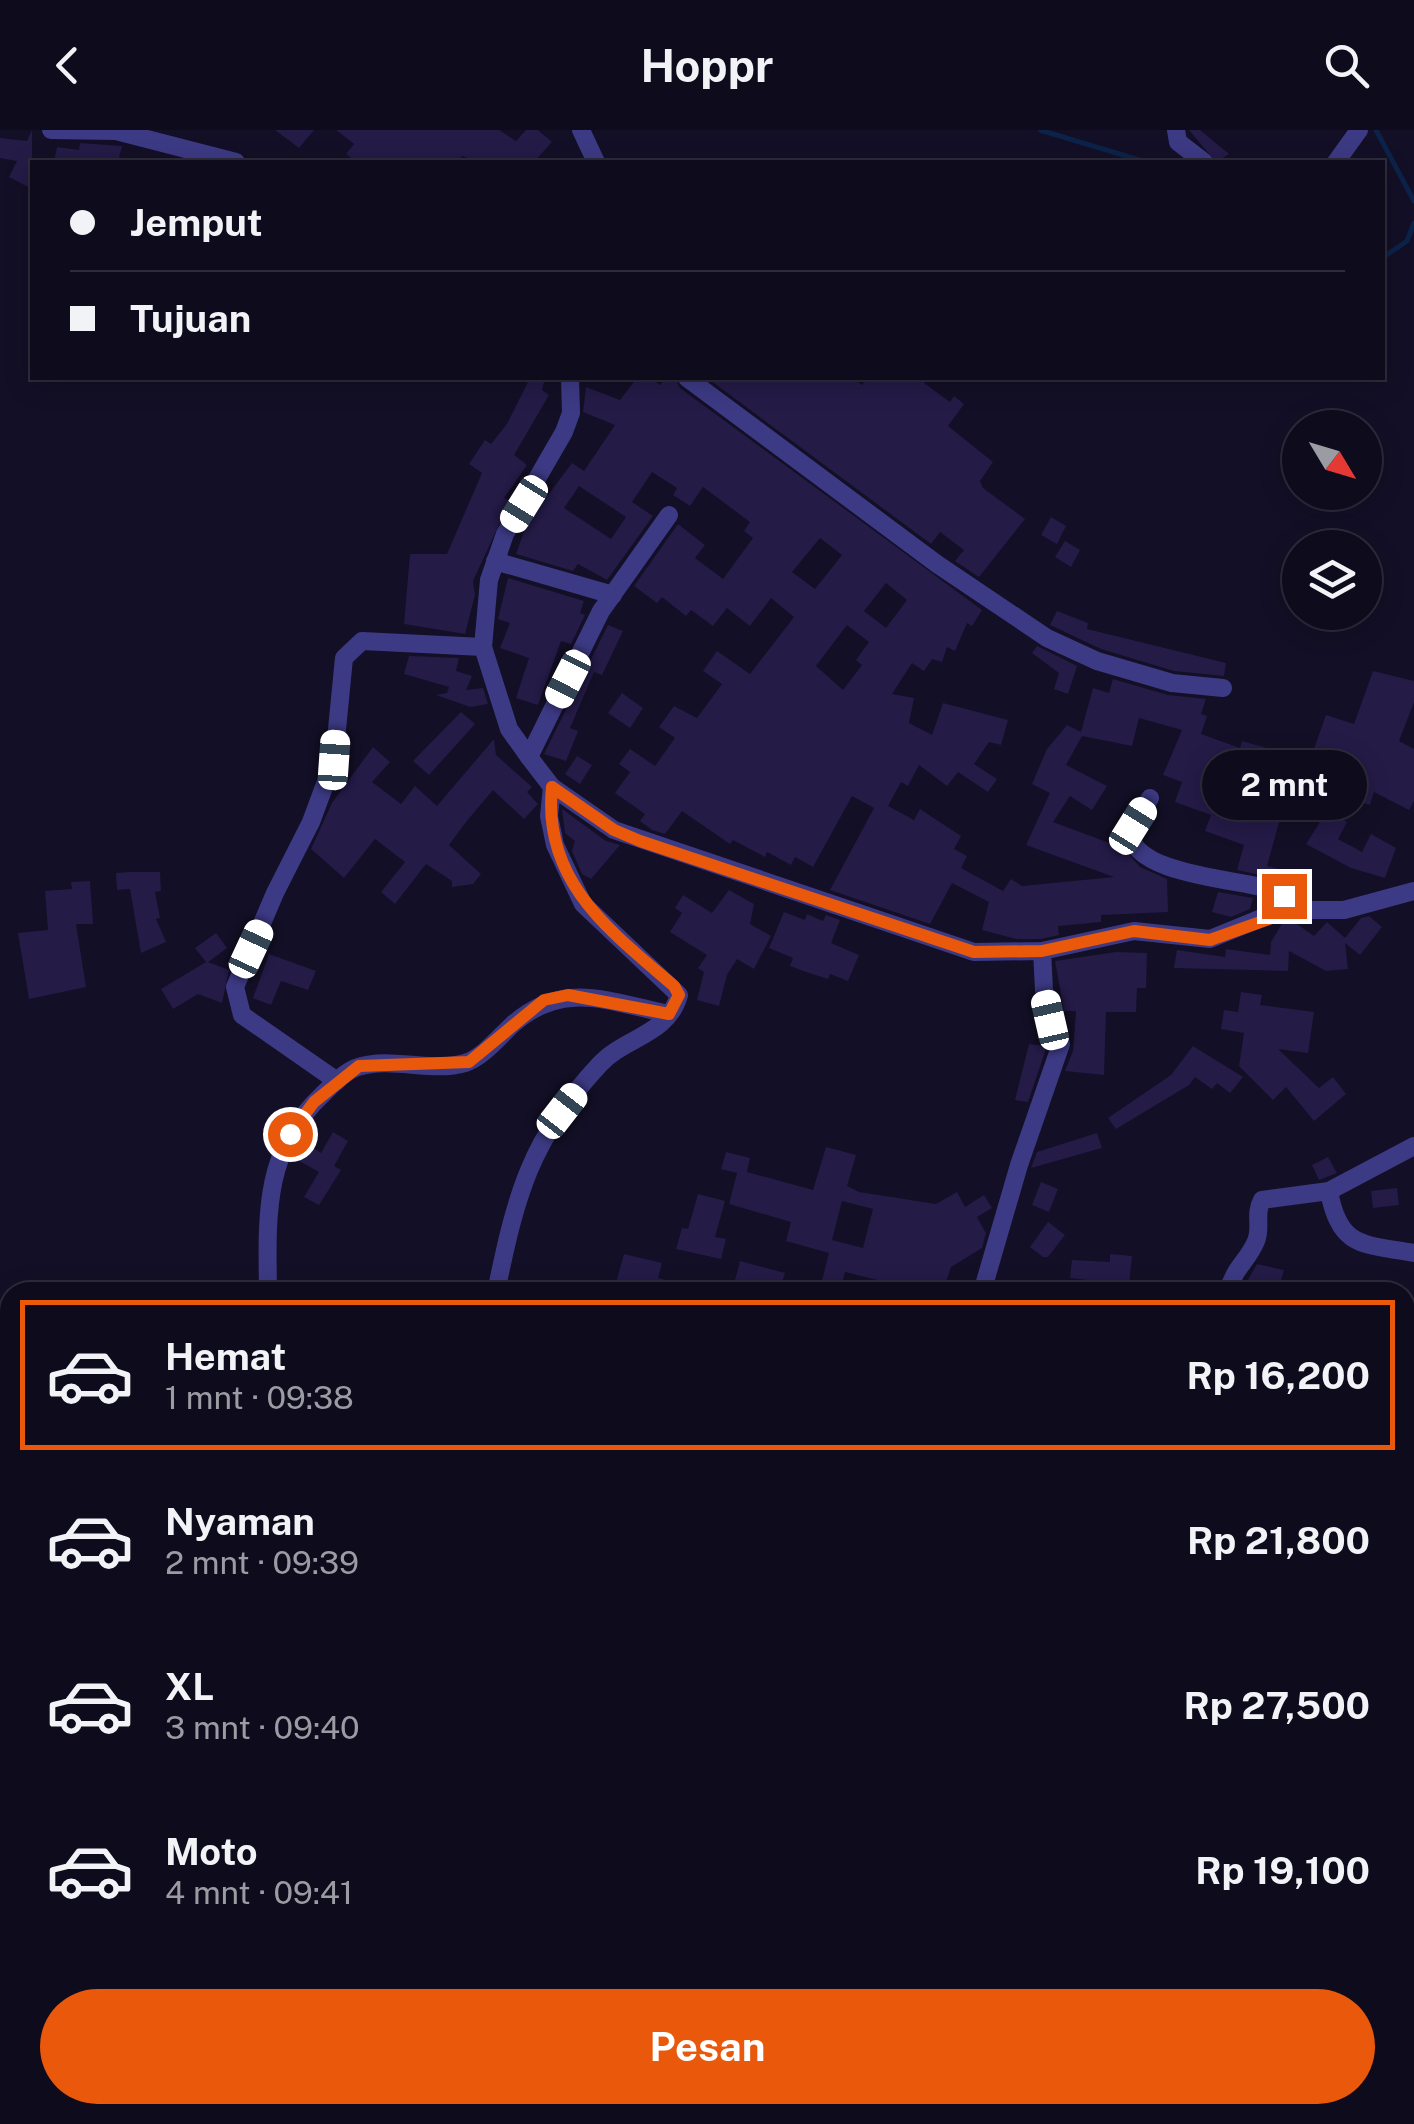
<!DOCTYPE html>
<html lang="id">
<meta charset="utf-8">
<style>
:root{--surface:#0e0b1c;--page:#171425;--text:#f1f3f6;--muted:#9b9ba3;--line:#2e2b3b;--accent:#ea580c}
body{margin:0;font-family:"Public Sans",sans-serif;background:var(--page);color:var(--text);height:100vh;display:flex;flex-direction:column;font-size:38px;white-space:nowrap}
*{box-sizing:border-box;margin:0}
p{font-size:32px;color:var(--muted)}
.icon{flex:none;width:55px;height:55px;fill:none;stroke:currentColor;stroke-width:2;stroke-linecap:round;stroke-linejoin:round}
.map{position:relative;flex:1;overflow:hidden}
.sheet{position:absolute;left:0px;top:1152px;width:1415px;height:842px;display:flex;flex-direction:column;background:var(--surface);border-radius:30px 30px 0 0;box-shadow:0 5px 25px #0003,0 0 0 2px var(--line)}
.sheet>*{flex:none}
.top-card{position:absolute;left:30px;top:30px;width:1355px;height:220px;border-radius:0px;box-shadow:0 5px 25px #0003,0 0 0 2px var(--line);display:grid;align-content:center;height:220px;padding:0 40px;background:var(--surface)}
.needle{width:65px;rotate:128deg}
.controls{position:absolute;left:1282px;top:280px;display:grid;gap:20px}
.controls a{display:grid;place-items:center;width:100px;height:100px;border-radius:50%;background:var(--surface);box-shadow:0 5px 25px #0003,0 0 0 2px var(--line);font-size:50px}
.end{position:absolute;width:45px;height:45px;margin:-22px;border:12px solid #ea580c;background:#fff;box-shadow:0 0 0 5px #fff}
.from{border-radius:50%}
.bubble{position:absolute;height:70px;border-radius:35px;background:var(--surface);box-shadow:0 5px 25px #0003,0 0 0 2px var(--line);font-size:32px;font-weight:700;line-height:70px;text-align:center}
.car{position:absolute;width:30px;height:60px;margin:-30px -15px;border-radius:12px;box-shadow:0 0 8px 2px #0007;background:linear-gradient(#fff 24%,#345 0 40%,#fff 0 76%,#345 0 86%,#fff 0)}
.top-card b{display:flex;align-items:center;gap:35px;height:95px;font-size:38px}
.top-card b+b{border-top:2px solid var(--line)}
.top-card i{width:25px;height:25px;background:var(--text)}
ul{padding:18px 0 0;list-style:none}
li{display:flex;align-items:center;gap:30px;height:150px;margin:0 20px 15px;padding:0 20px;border:5px solid transparent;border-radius:0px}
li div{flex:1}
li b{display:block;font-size:38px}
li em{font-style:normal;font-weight:700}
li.active{border-color:var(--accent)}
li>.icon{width:90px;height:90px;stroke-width:1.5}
.cta{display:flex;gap:20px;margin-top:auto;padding:20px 40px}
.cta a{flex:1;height:115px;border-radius:60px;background:var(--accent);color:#fff;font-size:40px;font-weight:700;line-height:115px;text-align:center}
header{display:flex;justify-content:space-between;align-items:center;height:130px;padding:0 40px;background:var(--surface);font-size:45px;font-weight:700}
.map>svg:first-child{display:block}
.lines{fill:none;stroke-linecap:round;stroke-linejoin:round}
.stream{stroke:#0c2248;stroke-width:5}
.building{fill:#241b47;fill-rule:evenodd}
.minor{stroke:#3d3a85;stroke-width:18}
.route{stroke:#ea580c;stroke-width:12}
</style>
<header><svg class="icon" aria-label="back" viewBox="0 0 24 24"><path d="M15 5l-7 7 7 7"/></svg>Hoppr<svg class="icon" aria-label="search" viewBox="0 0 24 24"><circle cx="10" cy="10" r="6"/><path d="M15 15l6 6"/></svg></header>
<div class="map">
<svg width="1414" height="1994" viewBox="0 0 1414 1994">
<rect width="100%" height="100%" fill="#130f26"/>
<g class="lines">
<!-- stream -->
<g class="stream">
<polyline points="1040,0 1146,32"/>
<polyline points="1376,0 1414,71"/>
<polyline points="1382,128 1407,111 1414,93"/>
</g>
</g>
<!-- building -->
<g class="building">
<polygon points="32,0 32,59 9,47 17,31 0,28 0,8 27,11"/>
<polygon points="275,0 314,0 299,18"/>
<polygon points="336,0 499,0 516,11 526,0 538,0 552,12 534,32 478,32 462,26 458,32 356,32 346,24 354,14"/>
<polygon points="1189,0 1200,0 1229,24 1216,32"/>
<polygon points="80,13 122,16 118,32 54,32 57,17 79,20"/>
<polygon points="530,248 545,248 542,260 549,265 514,325 527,335 504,368 510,371 473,451 475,465 465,504 404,494 410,424 447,424 482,343 469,334 485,310 491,314 507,294"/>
<path d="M 637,248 L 650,248 L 660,255 L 666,248 L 675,248 L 680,258 L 982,480 L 972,496 L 967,493 L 955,521 L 947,517 L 942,532 L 932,529 L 924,541 L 912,533 L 892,564 L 914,568 L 909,593 L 932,605 L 943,573 L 1008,590 L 1001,615 L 989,612 L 974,634 L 997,649 L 988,662 L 958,642 L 947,656 L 919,635 L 908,656 L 901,652 L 888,676 L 914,690 L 920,679 L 961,706 L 954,719 L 967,726 L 961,738 L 1003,761 L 1011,749 L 1022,756 L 1114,747 L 1026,715 L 1050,663 L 1032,654 L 1047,619 L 1067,595 L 1081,602 L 1093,558 L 1109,563 L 1113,549 L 1168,565 L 1206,569 L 1201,584 L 1207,586 L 1201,604 L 1240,618 L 1242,611 L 1310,630 L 1326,585 L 1354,594 L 1373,541 L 1414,551 L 1414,572 L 1399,611 L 1414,619 L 1414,671 L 1409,680 L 1374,662 L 1370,675 L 1355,670 L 1365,642 L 1337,632 L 1327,659 L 1288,645 L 1285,652 L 1251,640 L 1237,676 L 1280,689 L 1267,736 L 1305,746 L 1301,761 L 1274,748 L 1237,740 L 1244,715 L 1205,701 L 1211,685 L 1175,672 L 1182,652 L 1163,645 L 1182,600 L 1139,588 L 1132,616 L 1082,606 L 1066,635 L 1107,656 L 1092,680 L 1070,666 L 1053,692 L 1123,718 L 1140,737 L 1167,749 L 1168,782 L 1101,785 L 1101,792 L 1058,796 L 1059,805 L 1041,809 L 1016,809 L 982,800 L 989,772 L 952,753 L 930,794 L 830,760 L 874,678 L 852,666 L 813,737 L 795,727 L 791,735 L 767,722 L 765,727 L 733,710 L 730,714 L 682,681 L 665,704 L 652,700 L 640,691 L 645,684 L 615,663 L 630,642 L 619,634 L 630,619 L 655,636 L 675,608 L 659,597 L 674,576 L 697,588 L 722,554 L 703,541 L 717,521 L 750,544 L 794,487 L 771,468 L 750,496 L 727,478 L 713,496 L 691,480 L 686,486 L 662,467 L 657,473 L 634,456 L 678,394 L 705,415 L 695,428 L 723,449 L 753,408 L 744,401 L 750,392 L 703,357 L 690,376 L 673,365 L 677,358 L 652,342 L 632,372 L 653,386 L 607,450 L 578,434 L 573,441 L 516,424 L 527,393 L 572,333 L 584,341 L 615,295 L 583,282 L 586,257 L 620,270 ZM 579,356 L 626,387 L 611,409 L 564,378 ZM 820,408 L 842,425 L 815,459 L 792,442 ZM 886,453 L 907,470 L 886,498 L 864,481 ZM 847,495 L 869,512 L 856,530 L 862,535 L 843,560 L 816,536 Z"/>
<polygon points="707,248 852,248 862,255 868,248 928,248 924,253 950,272 954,266 964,274 948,296 993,332 980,351 983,358 1025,389 979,447 955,431 964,420 940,402 931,414"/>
<polygon points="1051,387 1066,396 1057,414 1041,405"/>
<polygon points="1065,411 1080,420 1071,437 1055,427"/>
<polygon points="508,448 584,471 580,483 585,485 571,514 561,511 538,575 516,568 529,528 500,518 510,493 498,489"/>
<polygon points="1057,481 1088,493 1087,499 1226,533 1224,546 1174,541 1101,519 1050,495"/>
<polygon points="608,495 623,501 602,545 594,542 570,598 578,601 566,631 544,624"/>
<polygon points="1037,516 1077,536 1068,564 1054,559 1059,543 1032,523"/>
<polygon points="409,526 459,528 456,541 472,546 466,560 483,558 488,574 470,577 436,565 447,563 449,557 404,544"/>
<polygon points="622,563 643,578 630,598 608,583"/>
<polygon points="461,582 475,594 429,645 413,631"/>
<polygon points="494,609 496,625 532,657 527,662 538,674 524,689 493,660 466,692 449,715 481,744 473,754 452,757 452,751 426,734 395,774 381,762 405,732 375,709 344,748 311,719 332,673 373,617 390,632 372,652 401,674 415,656 437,676"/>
<polygon points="577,626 592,635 580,654 565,644"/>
<polygon points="562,679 606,711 620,715 591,749 582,744 572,721 575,711 565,703"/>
<polygon points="1327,681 1347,692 1338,709 1362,722 1371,704 1396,718 1385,748 1351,738 1306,714"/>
<polygon points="130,742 160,742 161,761 155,762 160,788 156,789 166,812 141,823 130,759 117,760 116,743"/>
<polygon points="90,751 93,794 76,794 86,857 29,869 18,803 48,800 45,761 72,759 71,752"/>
<polygon points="729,760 754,774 750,794 771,806 754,839 737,829 727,845 719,876 697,870 704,842 698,838 707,825 670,802 682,783 675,778 683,765 712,783"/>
<polygon points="1218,762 1253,768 1250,779 1231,787 1212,782"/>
<polygon points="784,782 805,790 807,784 823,791 826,785 840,790 831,813 859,825 848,851 830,844 828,849 806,842 790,836 793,828 769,818"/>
<polygon points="1369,786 1382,797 1360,825 1345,813 1348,839 1326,841 1289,821 1288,841 1174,838 1177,820 1225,827 1226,819 1270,825 1271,812 1283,792 1294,792 1314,806 1327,792 1345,808 1361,788"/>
<polygon points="216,803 227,818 208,832 229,840 222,873 198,864 173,879 161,859 206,832 195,818"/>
<polygon points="1116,822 1147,823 1146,858 1137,858 1136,882 1106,882 1104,945 1065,941 1073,921 1076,881 1064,881 1055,831"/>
<polygon points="269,824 316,841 308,860 281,851 271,875 253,868"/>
<polygon points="1241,862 1262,865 1260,875 1314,882 1308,923 1278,919 1319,958 1333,947 1346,964 1314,991 1286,957 1273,970 1239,936 1244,903 1221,899 1224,880 1238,882"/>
<polygon points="1029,914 1047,916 1028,972 1015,970"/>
<polygon points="1193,916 1243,947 1230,963 1217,953 1212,959 1195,947 1189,955 1116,999 1108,988 1171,945"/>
<polygon points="333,1002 348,1011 334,1036 341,1040 319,1075 304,1067 319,1042 294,1028 303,1012 321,1023"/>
<polygon points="1097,1003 1102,1018 1031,1038 1037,1022"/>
<path d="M 826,1017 L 856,1025 L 847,1056 L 859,1062 L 936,1074 L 957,1062 L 965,1077 L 984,1065 L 992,1078 L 977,1087 L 986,1103 L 982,1118 L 951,1137 L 943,1162 L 891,1162 L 893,1154 L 845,1142 L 840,1162 L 819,1162 L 829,1123 L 786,1111 L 791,1092 L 729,1074 L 737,1043 L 721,1039 L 726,1022 L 750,1028 L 747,1042 L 813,1060 ZM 842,1071 L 873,1079 L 863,1118 L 832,1110 Z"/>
<polygon points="1328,1027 1337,1043 1319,1050 1312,1035"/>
<polygon points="1041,1052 1058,1059 1049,1082 1032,1075"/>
<polygon points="1397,1058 1399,1075 1373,1078 1371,1061"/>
<polygon points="698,1064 725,1071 715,1107 726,1109 721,1129 676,1119 682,1098 688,1099"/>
<polygon points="1048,1092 1065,1105 1048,1127 1043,1127 1030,1117"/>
<polygon points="624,1124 662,1133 658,1148 696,1158 695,1162 650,1162 616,1153"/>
<polygon points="1110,1124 1132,1126 1129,1155 1070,1148 1072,1130 1110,1132"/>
<polygon points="740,1131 785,1143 779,1162 733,1158"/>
<polygon points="1257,1134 1284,1140 1278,1162 1241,1162"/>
</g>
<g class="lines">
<!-- minor -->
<g class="minor">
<polyline points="51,0 116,1 236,32"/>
<polyline points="581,0 596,32"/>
<polyline points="1176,0 1178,12 1204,32"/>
<polyline points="1336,32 1359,0"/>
<polyline points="570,248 571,283 564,302 505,404 489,450 483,517 509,599 529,627 552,657 614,700 974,822 1042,821 1134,801 1210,809 1281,780 1344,780 1414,761"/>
<polyline points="687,248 937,434 1047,508 1097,531 1172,553 1223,558"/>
<polyline points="495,431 613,465"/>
<polyline points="529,627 601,481 669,385"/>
<path d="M 1150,668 L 1130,703 C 1134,744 1234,749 1265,758 C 1279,761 1289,769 1300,778"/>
<polyline points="337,951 242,885 235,857 275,763 311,692 334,630 344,528 362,511 483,517"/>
<path d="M 1414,1016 L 1329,1061 C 1339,1118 1363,1114 1414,1123"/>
<path d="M 268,1162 C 267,1088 263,1020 322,965 C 332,955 345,941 358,937 C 391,926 431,943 465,933 C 482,928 499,907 512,895 C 563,849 609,872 669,884"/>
<path d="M 496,1162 C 516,1065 530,1009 600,934 C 625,907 668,905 679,865 L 583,774 L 555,715 L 549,686 L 552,657"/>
<polyline points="982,1162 1019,1035 1061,914 1044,860 1042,821"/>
<path d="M 1228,1162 C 1234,1137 1248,1131 1256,1111 C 1262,1097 1254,1084 1262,1070 L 1329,1061"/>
<polyline points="1405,1413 1414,1408"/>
<polyline points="1405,1876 1414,1880"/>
<polyline points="1405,1936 1414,1942"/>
<polyline points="752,1985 766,1994"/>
</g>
</g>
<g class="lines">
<!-- route -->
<path class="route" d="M 290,1004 L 314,972 L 359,936 L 469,932 L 544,870 L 568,865 L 669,884 L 679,865 L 674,856 C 610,801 542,751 552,657 L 614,700 L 640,711 L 974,822 L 1042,821 L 1134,801 L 1210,810 L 1300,778 L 1284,766"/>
</g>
</svg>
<div class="controls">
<a><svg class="needle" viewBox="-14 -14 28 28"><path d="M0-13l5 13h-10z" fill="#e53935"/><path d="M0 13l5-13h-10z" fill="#9b9ba3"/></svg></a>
<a><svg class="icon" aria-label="layers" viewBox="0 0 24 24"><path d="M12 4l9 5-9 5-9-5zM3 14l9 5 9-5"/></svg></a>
</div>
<i class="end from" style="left:290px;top:1004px"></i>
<i class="end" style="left:1284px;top:766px"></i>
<div class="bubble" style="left:1202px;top:620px;width:165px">2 mnt</div>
<i class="car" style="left:524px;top:374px;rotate:212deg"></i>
<i class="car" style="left:568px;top:549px;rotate:207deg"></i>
<i class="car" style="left:334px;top:630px;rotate:4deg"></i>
<i class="car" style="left:1133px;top:696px;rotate:32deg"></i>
<i class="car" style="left:251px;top:819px;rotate:25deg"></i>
<i class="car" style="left:1050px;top:890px;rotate:347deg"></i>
<i class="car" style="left:562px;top:981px;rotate:38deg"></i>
<div class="top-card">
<b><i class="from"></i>Jemput</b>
<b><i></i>Tujuan</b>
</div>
<section class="sheet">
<ul>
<li class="active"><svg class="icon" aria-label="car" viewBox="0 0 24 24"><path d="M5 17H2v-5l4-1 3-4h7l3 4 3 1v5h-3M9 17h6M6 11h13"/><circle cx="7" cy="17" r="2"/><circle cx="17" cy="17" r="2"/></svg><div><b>Hemat</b><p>1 mnt · 09:38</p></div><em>Rp 16,200</em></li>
<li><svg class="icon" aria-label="car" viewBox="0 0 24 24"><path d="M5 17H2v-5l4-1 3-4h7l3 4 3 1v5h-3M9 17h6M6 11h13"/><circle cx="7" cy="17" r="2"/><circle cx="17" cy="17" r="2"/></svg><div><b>Nyaman</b><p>2 mnt · 09:39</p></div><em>Rp 21,800</em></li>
<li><svg class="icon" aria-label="car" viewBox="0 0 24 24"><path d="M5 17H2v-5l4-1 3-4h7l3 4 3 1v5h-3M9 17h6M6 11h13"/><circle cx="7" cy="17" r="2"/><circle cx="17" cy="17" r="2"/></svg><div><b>XL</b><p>3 mnt · 09:40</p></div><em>Rp 27,500</em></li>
<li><svg class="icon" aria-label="car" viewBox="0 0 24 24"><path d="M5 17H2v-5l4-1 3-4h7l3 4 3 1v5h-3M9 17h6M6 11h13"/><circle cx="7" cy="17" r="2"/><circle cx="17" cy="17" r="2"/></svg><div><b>Moto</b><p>4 mnt · 09:41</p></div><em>Rp 19,100</em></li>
</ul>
<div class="cta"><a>Pesan</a></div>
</section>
</div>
